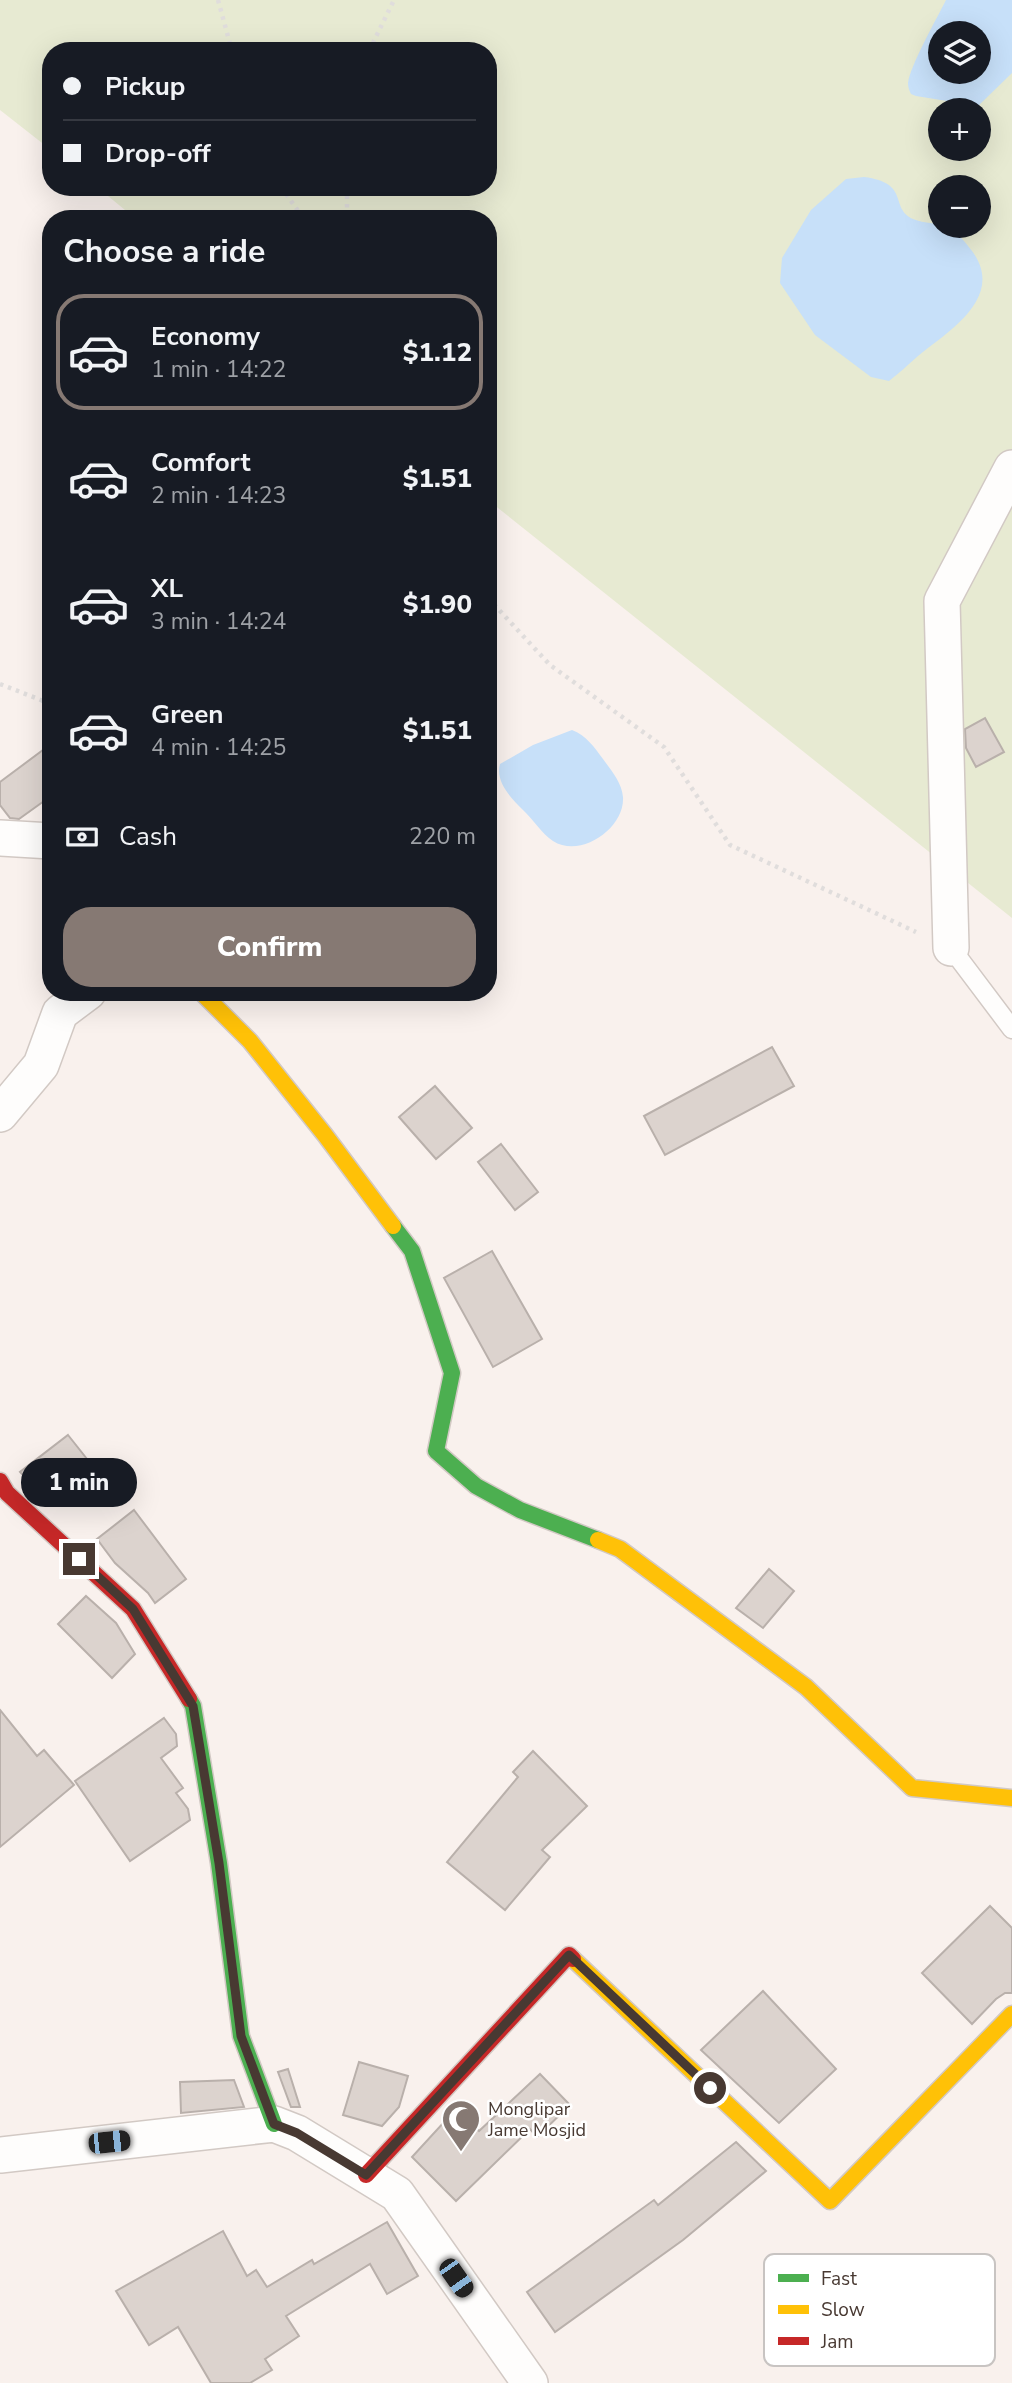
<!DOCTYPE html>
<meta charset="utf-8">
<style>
:root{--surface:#171b24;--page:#20242c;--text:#f1f3f6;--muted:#9ea1a6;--line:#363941;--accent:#867973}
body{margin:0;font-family:"Nunito Sans",sans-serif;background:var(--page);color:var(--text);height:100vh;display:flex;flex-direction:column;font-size:26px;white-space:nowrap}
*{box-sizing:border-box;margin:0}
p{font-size:23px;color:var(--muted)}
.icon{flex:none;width:38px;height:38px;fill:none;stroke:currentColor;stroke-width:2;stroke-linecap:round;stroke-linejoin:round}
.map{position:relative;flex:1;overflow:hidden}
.details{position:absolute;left:42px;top:210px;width:455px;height:791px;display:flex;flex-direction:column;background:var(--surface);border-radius:28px;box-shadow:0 7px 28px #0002}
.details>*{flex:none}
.banner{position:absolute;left:42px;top:42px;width:455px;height:154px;border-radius:28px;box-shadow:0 7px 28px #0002;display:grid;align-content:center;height:154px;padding:0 21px;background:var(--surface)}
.fabs{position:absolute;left:928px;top:21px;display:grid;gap:14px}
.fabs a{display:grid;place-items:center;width:63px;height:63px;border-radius:50%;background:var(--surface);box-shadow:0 7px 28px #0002;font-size:35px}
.end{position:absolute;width:32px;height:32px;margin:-16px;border:9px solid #483932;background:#fff;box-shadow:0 0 0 4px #fff}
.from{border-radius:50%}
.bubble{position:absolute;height:49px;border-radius:24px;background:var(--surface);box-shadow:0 7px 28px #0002;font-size:23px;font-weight:800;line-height:49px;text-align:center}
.car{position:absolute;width:21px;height:42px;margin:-21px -10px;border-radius:9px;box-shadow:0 0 5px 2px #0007;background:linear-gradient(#222 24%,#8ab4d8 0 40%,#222 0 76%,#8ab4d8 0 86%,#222 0)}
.banner b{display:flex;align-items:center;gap:24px;height:66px;font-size:26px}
.banner b+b{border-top:2px solid var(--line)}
.banner i{width:18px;height:18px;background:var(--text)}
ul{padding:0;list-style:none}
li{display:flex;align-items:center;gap:21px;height:116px;margin:0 14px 10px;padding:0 7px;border:4px solid transparent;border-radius:28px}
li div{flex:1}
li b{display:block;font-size:26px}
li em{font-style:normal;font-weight:800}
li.active{border-color:var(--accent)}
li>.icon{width:63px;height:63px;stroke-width:1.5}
h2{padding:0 21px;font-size:32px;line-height:84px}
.pay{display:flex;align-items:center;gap:18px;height:77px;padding:0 21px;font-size:26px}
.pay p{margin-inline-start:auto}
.action{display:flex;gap:14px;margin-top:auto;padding:14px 21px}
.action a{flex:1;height:80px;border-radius:28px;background:var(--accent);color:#fff;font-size:28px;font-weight:800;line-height:80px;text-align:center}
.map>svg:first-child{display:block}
.green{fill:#e7ead2;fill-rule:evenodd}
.water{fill:#c7e0f9;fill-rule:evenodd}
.building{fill:#dcd3ce;stroke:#b9b0ab;stroke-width:2}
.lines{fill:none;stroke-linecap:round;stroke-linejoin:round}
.lane-casing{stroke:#d2c9c4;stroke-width:21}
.street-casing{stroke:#d2c9c4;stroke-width:38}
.fast-casing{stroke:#d2c9c4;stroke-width:19}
.slow-casing{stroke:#d2c9c4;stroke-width:19}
.jam-casing{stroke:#d2c9c4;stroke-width:19}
.path{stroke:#e0dddc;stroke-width:4.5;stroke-dasharray:3.5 5;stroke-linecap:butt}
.lane{stroke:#fefdfc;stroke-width:18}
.street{stroke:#fefdfc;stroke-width:35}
.fast{stroke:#4caf50;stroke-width:16}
.slow{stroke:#ffc107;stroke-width:16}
.jam{stroke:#c62828;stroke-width:16}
.route{stroke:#483932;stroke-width:9}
.labels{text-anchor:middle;stroke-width:5;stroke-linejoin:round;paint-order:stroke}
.poi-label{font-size:18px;fill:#483932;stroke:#fff;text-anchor:start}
.key{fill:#fff;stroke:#c8c4c2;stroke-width:2}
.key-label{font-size:19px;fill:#483932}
</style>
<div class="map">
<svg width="1012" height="2383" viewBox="0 0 1012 2383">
<rect width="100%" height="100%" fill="#f9f1ed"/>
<!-- green -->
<path class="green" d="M 0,0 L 1012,0 L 1012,918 L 488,500 L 488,219 L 136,219 L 97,187 L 488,187 L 488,51 L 51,51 L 51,150 L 0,110 ZM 940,33 L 978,33 L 978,72 L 940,72 ZM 940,110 L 978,110 L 978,149 L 940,149 ZM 940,187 L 978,187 L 978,226 L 940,226 Z"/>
<!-- water -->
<g class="water">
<path d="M 946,0 L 1012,0 L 1012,73 L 978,106 L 916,96 L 911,94 C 909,90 908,87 908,83 C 910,66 937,18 946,0 ZM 940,33 L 978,33 L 978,72 L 940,72 Z"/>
<path d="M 864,177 C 911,183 889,208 913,219 C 924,224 939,222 949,228 C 958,233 966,243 972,251 C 1006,297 949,331 918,356 C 908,365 899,373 889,381 L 871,377 L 815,335 L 780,283 L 782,258 L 811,210 L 846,179 Z"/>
<path d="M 572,730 C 586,735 594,747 603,759 C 611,770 622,783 623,797 C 625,828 581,859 553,841 C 542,834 533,819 523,810 C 511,798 495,782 500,764 L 533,745 Z"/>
</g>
<!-- building -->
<g class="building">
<polygon points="985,718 1004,752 976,767 966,748 965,729"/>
<polygon points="51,744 51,796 19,819 10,818 0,805 0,782"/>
<polygon points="772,1047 794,1086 665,1155 644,1116"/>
<polygon points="435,1086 472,1128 436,1159 399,1117"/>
<polygon points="501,1144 538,1192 515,1210 478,1162"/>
<polygon points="492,1251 542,1339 493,1367 444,1278"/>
<polygon points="68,1435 87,1459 41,1495 20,1472"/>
<polygon points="134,1510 186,1579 155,1603 148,1593 115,1563 97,1539"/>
<polygon points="769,1569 794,1591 763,1628 736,1608"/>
<polygon points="86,1596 116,1623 135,1654 112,1678 58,1624"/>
<polygon points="0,1710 37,1756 44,1750 74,1785 0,1847"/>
<polygon points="164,1718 176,1734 177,1746 161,1758 183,1788 176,1793 188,1809 190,1820 130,1861 75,1781"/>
<polygon points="533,1751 587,1806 542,1850 550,1857 505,1910 447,1862 518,1777 513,1772"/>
<polygon points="990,1906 1012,1928 1012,1993 1005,1993 996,1999 972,2024 922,1973"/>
<polygon points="763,1991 836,2069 779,2123 701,2050"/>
<polygon points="359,2062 408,2076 399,2107 382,2126 343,2115"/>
<polygon points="288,2069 300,2107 291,2107 278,2072"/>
<polygon points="540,2074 570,2105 537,2137 530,2129 456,2201 412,2157 457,2108 479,2131"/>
<polygon points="234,2080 244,2107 181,2113 180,2082"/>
<polygon points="736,2142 766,2171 683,2240 555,2332 527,2292 654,2200 658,2205"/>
<polygon points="387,2222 418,2276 387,2294 370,2264 286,2316 299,2336 265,2359 272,2370 250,2383 211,2383 178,2327 149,2345 116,2291 223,2231 247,2276 256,2270 267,2287 312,2260 314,2264"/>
</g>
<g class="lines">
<defs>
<polyline id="lane" points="951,948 1012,1029"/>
<g id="street">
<polyline points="0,838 51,841"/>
<polyline points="951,948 942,601 1012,468"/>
<polyline points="0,1114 41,1065 60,1013 88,992"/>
<polyline points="0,2155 274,2124 297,2133 397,2194 530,2383"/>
</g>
<g id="fast">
<polyline points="393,1226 412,1251 452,1373 436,1451 476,1486 520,1510 598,1540"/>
<polyline points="189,1699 193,1706 219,1863 241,2036 274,2124"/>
</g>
<g id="slow">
<polyline points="201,992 250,1041 325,1135 393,1226"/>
<polyline points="598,1540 620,1549 806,1687 912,1788 1012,1798"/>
<polyline points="573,1959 830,2201 1012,2014"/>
</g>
<g id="jam">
<polyline points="0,1481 7,1493 133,1609 189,1699"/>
<polyline points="366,2175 569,1955 573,1959"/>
</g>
</defs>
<!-- lane casing -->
<use href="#lane" class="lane-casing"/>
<!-- street casing -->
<use href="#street" class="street-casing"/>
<!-- fast casing -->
<use href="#fast" class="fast-casing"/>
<!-- slow casing -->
<use href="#slow" class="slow-casing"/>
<!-- jam casing -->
<use href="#jam" class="jam-casing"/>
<!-- path -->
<g class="path">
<polyline points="218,0 232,51"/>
<polyline points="369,51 394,0"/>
<polyline points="281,187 304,219"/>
<polyline points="347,187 347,219"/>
<polyline points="488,598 550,665 664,747 730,845 916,932"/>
<polyline points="0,684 51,704"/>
</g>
<!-- lane -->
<use href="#lane" class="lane"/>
<!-- street -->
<use href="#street" class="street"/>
<!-- fast -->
<use href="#fast" class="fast"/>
<!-- slow -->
<use href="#slow" class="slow"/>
<!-- jam -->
<use href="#jam" class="jam"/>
</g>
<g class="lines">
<!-- route -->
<polyline class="route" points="79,1559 133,1609 193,1706 219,1863 241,2036 274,2124 297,2133 366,2175 569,1955 710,2088"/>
</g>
<!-- icons -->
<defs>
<symbol id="mosque-pin" viewBox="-11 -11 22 30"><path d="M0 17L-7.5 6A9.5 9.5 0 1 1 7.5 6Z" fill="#867973" stroke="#fff"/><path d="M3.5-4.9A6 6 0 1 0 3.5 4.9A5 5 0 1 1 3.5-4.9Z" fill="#fff"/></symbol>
</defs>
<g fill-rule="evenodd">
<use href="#mosque-pin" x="439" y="2097" width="44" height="60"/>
</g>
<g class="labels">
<!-- poi labels -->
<g class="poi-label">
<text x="488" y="2115">Monglipar<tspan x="488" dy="21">Jame Mosjid</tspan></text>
</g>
</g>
<!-- legend -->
<rect x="764" y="2254" width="231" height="112" rx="10" class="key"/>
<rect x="778" y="2274" width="31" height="8" fill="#4caf50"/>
<rect x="778" y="2305" width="31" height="9" fill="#ffc107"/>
<rect x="778" y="2337" width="31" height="8" fill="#c62828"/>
<g class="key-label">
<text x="821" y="2285">Fast</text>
<text x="821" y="2316">Slow</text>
<text x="821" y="2348">Jam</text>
</g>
</svg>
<div class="fabs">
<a><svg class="icon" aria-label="layers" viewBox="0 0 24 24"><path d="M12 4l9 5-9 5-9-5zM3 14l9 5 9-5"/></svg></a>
<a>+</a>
<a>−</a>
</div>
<i class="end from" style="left:710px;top:2088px"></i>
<i class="end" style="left:79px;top:1559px"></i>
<div class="bubble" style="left:21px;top:1458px;width:116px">1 min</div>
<i class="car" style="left:109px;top:2142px;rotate:84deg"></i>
<i class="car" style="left:456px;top:2278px;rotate:145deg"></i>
<div class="banner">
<b><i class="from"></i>Pickup</b>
<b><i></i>Drop-off</b>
</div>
<section class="details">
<h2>Choose a ride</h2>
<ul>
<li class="active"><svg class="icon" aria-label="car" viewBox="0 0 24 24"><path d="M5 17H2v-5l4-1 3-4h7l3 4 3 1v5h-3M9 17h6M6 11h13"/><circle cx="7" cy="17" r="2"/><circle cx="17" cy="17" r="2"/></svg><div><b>Economy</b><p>1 min · 14:22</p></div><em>$1.12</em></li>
<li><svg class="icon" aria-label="car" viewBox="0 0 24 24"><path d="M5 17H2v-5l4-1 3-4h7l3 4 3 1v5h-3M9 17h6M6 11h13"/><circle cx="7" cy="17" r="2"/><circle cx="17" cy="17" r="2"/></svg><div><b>Comfort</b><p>2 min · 14:23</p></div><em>$1.51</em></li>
<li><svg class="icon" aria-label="car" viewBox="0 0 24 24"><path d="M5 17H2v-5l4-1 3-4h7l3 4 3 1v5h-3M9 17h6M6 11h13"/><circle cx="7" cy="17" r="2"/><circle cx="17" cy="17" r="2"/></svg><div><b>XL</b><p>3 min · 14:24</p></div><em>$1.90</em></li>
<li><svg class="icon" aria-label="car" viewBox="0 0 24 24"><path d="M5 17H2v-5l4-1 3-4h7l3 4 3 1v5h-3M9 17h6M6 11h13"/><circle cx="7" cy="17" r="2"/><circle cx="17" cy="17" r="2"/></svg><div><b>Green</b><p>4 min · 14:25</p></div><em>$1.51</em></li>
</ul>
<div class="pay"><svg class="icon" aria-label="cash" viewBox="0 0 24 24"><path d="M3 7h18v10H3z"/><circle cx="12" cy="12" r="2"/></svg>Cash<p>220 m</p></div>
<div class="action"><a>Confirm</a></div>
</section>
</div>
